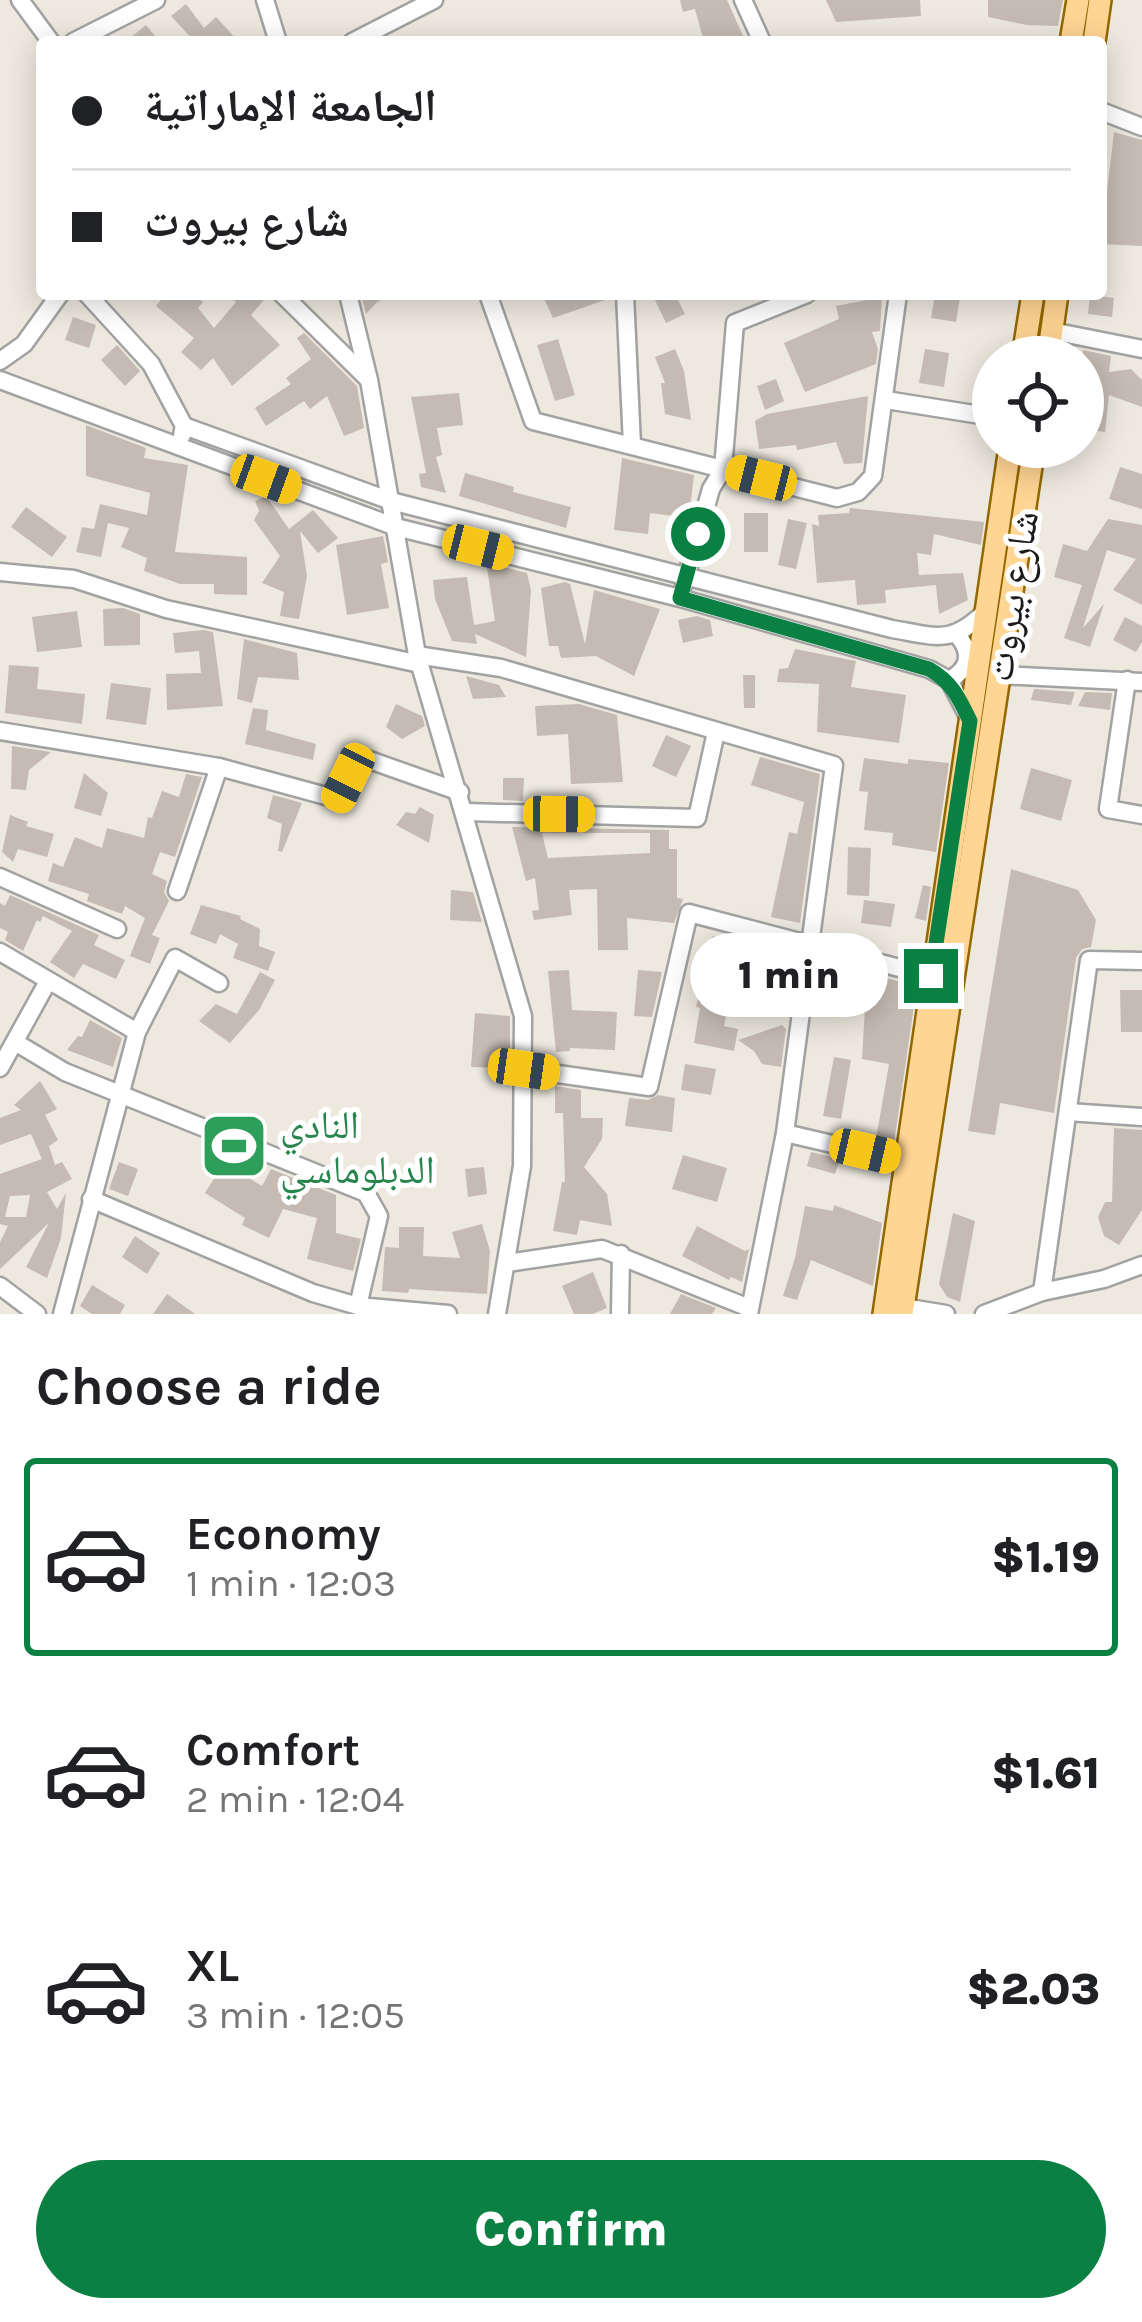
<!DOCTYPE html>
<meta charset="utf-8">
<style>
:root{--surface:#fff;--page:#f6f6f6;--text:#202124;--muted:#757577;--line:#e0e0e0;--accent:#0b8043}
body{margin:0;font-family:Karla,"Noto Naskh Arabic",sans-serif;background:var(--page);color:var(--text);height:100vh;display:flex;flex-direction:column;font-size:45px;white-space:nowrap}
*{box-sizing:border-box;margin:0}
p{font-size:39px;color:var(--muted)}
.icon{flex:none;width:66px;height:66px;fill:none;stroke:currentColor;stroke-width:2;stroke-linecap:round;stroke-linejoin:round}
.map{position:relative;height:1314px;overflow:hidden}
.panel{display:flex;flex-direction:column;background:var(--surface);flex:1}
.panel>*{flex:none}
.top-card{position:absolute;left:36px;top:36px;width:1071px;height:264px;border-radius:12px;box-shadow:0 6px 30px #0003;display:grid;align-content:center;height:264px;padding:0 36px;background:var(--surface)}
.tools{position:absolute;left:972px;top:336px;display:grid;gap:24px}
.tools a{display:grid;place-items:center;width:132px;height:132px;border-radius:50%;background:var(--surface);box-shadow:0 6px 30px #0003;font-size:60px}
.end{position:absolute;width:54px;height:54px;margin:-27px;border:15px solid #0b8043;background:#fff;box-shadow:0 0 0 6px #fff}
.from{border-radius:50%}
.bubble{position:absolute;height:84px;border-radius:42px;background:var(--surface);box-shadow:0 6px 30px #0003;font-size:39px;font-weight:800;line-height:84px;text-align:center}
.car{position:absolute;width:36px;height:72px;margin:-36px -18px;border-radius:15px;box-shadow:0 0 9px 3px #0007;background:linear-gradient(#f5c518 24%,#345 0 40%,#f5c518 0 76%,#345 0 86%,#f5c518 0)}
.top-card b{display:flex;align-items:center;gap:42px;height:114px;font-size:45px}
.top-card b+b{border-top:3px solid var(--line)}
.top-card i{width:30px;height:30px;background:var(--text)}
ul{padding:0;list-style:none}
li{display:flex;align-items:center;gap:36px;height:198px;margin:0 24px 18px;padding:0 12px;border:6px solid transparent;border-radius:12px}
li div{flex:1}
li b{display:block;font-size:45px}
li em{font-style:normal;font-weight:800}
li.on{border-color:var(--accent)}
li>.icon{width:108px;height:108px;stroke-width:1.5}
h2{padding:0 36px;font-size:54px;line-height:144px}
.cta{display:flex;gap:24px;margin-top:auto;padding:24px 36px}
.cta a{flex:1;height:138px;border-radius:72px;background:var(--accent);color:#fff;font-size:48px;font-weight:800;line-height:138px;text-align:center}
.map>svg:first-child{display:block}
.building{fill:#c5bbb3;fill-rule:evenodd}
.lines{fill:none;stroke-linecap:round;stroke-linejoin:round}
.minor-casing{stroke:#a2a2a2;stroke-width:21}
.major-casing{stroke:#926700;stroke-width:26}
.minor{stroke:#fff;stroke-width:16}
.major{stroke:#ffd593;stroke-width:21}
.route{stroke:#0b8043;stroke-width:15}
.labels{text-anchor:middle;stroke-width:10;stroke-linejoin:round;paint-order:stroke}
.street-label{font-size:39px;fill:#1b1b1b;stroke:#fff}
.leisure-label{font-size:39px;fill:#27864d;stroke:#fff;text-anchor:start}
</style>
<div class="map">
<svg width="1142" height="1314" viewBox="0 0 1142 1314">
<rect width="100%" height="100%" fill="#ede9df"/>
<!-- building -->
<g class="building">
<polygon points="680,0 727,0 744,38 704,42 695,9 683,12"/>
<polygon points="826,0 920,0 921,16 836,22"/>
<polygon points="988,0 1063,0 1058,26 1027,25 988,17"/>
<polygon points="186,4 204,28 216,17 239,42 195,42 171,16"/>
<polygon points="146,25 160,42 125,42"/>
<polygon points="1114,132 1142,140 1142,246 1101,244"/>
<polygon points="166,294 193,294 203,302 198,308 214,328 236,302 227,294 269,294 251,315 280,345 232,386 213,358 201,370 181,352 194,338 156,306"/>
<polygon points="361,294 395,294 377,302 366,314"/>
<polygon points="542,294 611,294 611,298 553,318"/>
<polygon points="652,294 675,294 685,314 666,323"/>
<polygon points="935,294 960,297 956,322 931,318"/>
<polygon points="1090,295 1114,298 1112,317 1088,314"/>
<polygon points="882,297 880,331 872,332 878,349 876,364 805,392 784,343 839,319 836,306"/>
<polygon points="73,317 96,325 89,348 65,340"/>
<polygon points="304,333 357,386 364,428 344,436 327,396 310,409 304,401 266,426 255,408 291,384 286,378 311,359 297,338"/>
<polygon points="558,339 575,395 555,401 537,345"/>
<polygon points="117,345 140,371 125,386 101,360"/>
<polygon points="675,349 684,371 691,420 665,414 661,383 665,383 655,357"/>
<polygon points="925,349 949,353 944,387 919,383"/>
<polygon points="1083,350 1111,356 1109,372 1131,369 1142,380 1142,407 1109,395 1105,432 1083,429"/>
<polygon points="776,379 784,401 765,410 757,386"/>
<polygon points="459,393 463,425 437,428 442,455 436,457 446,493 421,487 419,474 426,473 411,397"/>
<polygon points="868,396 862,463 844,464 836,442 797,450 796,445 759,449 755,421 767,414"/>
<polygon points="86,425 146,448 144,458 188,465 175,552 247,557 247,595 214,594 214,584 180,584 144,571 147,558 121,547 129,528 108,523 101,557 76,552 82,527 94,529 100,504 147,515 150,493 86,476"/>
<polygon points="622,458 694,475 689,518 650,513 648,534 614,530"/>
<polygon points="1120,467 1142,474 1142,509 1109,499"/>
<polygon points="465,473 514,487 513,492 571,507 566,528 459,496"/>
<polygon points="266,496 289,529 313,510 338,538 318,553 300,531 307,576 299,619 280,616 284,592 262,583 280,556 254,520 259,511 255,501"/>
<polygon points="26,507 67,537 52,557 11,527"/>
<polygon points="850,508 984,522 981,545 934,534 931,555 917,553 919,575 963,573 968,600 939,614 936,585 885,590 886,603 857,605 855,580 817,583 812,524 819,526 818,515 849,513"/>
<rect x="744" y="513" width="24" height="39"/>
<polygon points="788,519 807,523 796,569 778,565"/>
<polygon points="1108,519 1142,525 1142,605 1113,590 1136,559 1107,550 1083,628 1104,604 1090,647 1064,638 1082,585 1054,577 1063,544 1087,551"/>
<polygon points="383,536 388,562 381,564 389,608 347,615 336,545"/>
<polygon points="500,566 527,573 531,590 526,657 475,634 477,644 452,641 435,599 433,580 467,577 474,625 495,621 487,568"/>
<polygon points="565,582 570,584 585,644 594,590 660,609 634,676 596,656 561,658 558,646 549,646 541,588"/>
<polygon points="123,608 140,614 140,645 104,646 103,609"/>
<polygon points="77,611 82,647 37,652 32,617"/>
<polygon points="697,616 710,620 713,636 683,643 678,620"/>
<polygon points="1125,617 1142,626 1142,642 1136,652 1113,640"/>
<polygon points="204,630 213,632 223,706 167,710 166,674 201,673 199,651 175,653 173,633"/>
<polygon points="244,639 297,653 299,680 258,677 252,703 237,699"/>
<polygon points="795,649 856,661 851,687 906,695 899,743 817,732 819,684 777,682 779,669 788,668"/>
<polygon points="9,665 39,667 37,689 85,694 82,724 5,713"/>
<polygon points="743,675 755,675 755,708 744,708"/>
<polygon points="466,676 499,685 506,697 473,699"/>
<polygon points="111,683 151,688 146,725 106,719"/>
<polygon points="1034,689 1075,692 1071,705 1031,700"/>
<polygon points="1085,692 1112,693 1110,710 1078,706"/>
<polygon points="396,704 422,716 425,726 402,739 386,727"/>
<polygon points="579,704 617,715 623,782 571,784 568,734 537,736 535,706"/>
<polygon points="253,708 268,710 266,730 316,744 313,760 245,744"/>
<polygon points="666,735 691,746 676,777 652,766"/>
<polygon points="12,746 51,752 29,770 26,790 11,789"/>
<polygon points="760,757 820,774 800,923 771,917 789,832 797,834 804,802 751,785"/>
<polygon points="864,758 908,764 908,759 949,763 936,852 892,845 893,833 864,830 868,792 859,791"/>
<polygon points="1031,768 1072,780 1061,821 1020,809"/>
<polygon points="84,773 108,793 101,816 74,808"/>
<polygon points="186,774 202,777 175,857 160,852 152,874 167,881 164,892 169,901 152,935 160,938 150,964 130,956 145,918 125,906 122,914 87,901 89,894 48,881 53,863 63,867 75,837 102,848 107,828 144,838 148,817 152,818 162,791 179,797"/>
<polygon points="503,778 524,778 523,801 503,800"/>
<polygon points="273,795 302,803 282,852 278,851 282,824 267,818"/>
<polygon points="420,807 434,815 429,843 396,825 406,812 415,814"/>
<polygon points="10,815 28,822 26,826 54,834 47,857 18,849 13,862 2,852"/>
<path d="M 512,827 L 669,830 L 669,849 L 677,849 L 677,898 L 683,899 L 674,923 L 627,918 L 628,950 L 598,950 L 597,889 L 569,890 L 572,915 L 534,920 L 532,911 L 539,910 L 535,878 L 526,881 ZM 542,833 L 650,833 L 650,853 L 548,858 Z"/>
<polygon points="848,847 871,848 869,896 847,895"/>
<polygon points="1011,869 1078,890 1096,920 1091,947 1082,949 1076,958 1054,1113 1000,1103 995,1135 968,1131"/>
<polygon points="923,885 931,887 926,921 915,918"/>
<polygon points="451,890 473,892 482,922 450,920"/>
<polygon points="10,895 99,935 94,945 125,960 116,979 83,964 74,978 50,962 72,931 43,916 40,922 37,920 23,951 5,940 8,932 0,928 0,903 5,906"/>
<polygon points="864,900 895,904 891,927 861,923"/>
<polygon points="201,905 241,916 240,919 260,929 259,946 275,952 268,971 233,958 238,944 220,934 216,944 190,934"/>
<polygon points="713,936 740,942 724,1026 738,1029 734,1051 694,1043 700,1008 696,1007"/>
<polygon points="569,970 572,1010 617,1012 615,1050 570,1048 570,1051 556,1052 548,971"/>
<polygon points="638,970 662,972 652,1017 634,1016"/>
<polygon points="260,972 275,980 259,1010 230,1043 199,1021 216,1004 237,1014"/>
<polygon points="867,973 917,986 894,1143 876,1139 889,1064 862,1059"/>
<polygon points="751,975 786,979 783,1014 748,1010"/>
<polygon points="1120,990 1142,990 1142,1032 1121,1032"/>
<polygon points="475,1013 510,1016 510,1068 471,1067"/>
<polygon points="90,1020 122,1038 113,1067 67,1050 78,1036 82,1037"/>
<polygon points="782,1025 786,1029 781,1067 762,1064 754,1051 738,1040"/>
<polygon points="834,1057 851,1060 841,1119 823,1116"/>
<polygon points="685,1064 716,1069 711,1095 681,1090"/>
<path d="M 40,1081 L 57,1109 L 45,1115 L 58,1140 L 49,1146 L 55,1165 L 62,1162 L 72,1179 L 47,1192 L 57,1209 L 66,1193 L 61,1238 L 47,1278 L 26,1267 L 49,1223 L 0,1269 L 0,1242 L 8,1226 L 0,1224 L 0,1174 L 42,1159 L 31,1134 L 0,1145 L 0,1118 L 21,1110 L 14,1105 ZM 30,1195 L 26,1217 L 5,1217 L 10,1196 Z"/>
<polygon points="555,1086 581,1090 581,1118 603,1118 602,1139 584,1167 607,1194 612,1226 580,1220 577,1235 553,1231 562,1182 565,1182 563,1113 555,1113"/>
<polygon points="658,1095 675,1098 672,1132 625,1126 629,1098 648,1100"/>
<polygon points="1114,1128 1142,1130 1142,1210 1119,1245 1104,1236 1098,1217 1105,1202 1112,1202"/>
<polygon points="811,1152 840,1159 835,1174 807,1166"/>
<polygon points="683,1155 727,1168 717,1202 672,1189"/>
<polygon points="119,1162 138,1169 128,1196 109,1189"/>
<polygon points="224,1163 262,1186 271,1169 336,1195 336,1233 361,1239 353,1271 307,1259 317,1218 283,1209 269,1238 242,1225 245,1218 205,1193"/>
<polygon points="484,1167 487,1194 468,1197 465,1169"/>
<polygon points="834,1205 882,1223 873,1286 811,1260 797,1300 783,1296 795,1258 805,1206 833,1211"/>
<polygon points="953,1213 975,1221 960,1302 947,1297 939,1284"/>
<polygon points="482,1224 490,1251 487,1294 409,1289 408,1293 382,1291 385,1247 399,1248 399,1227 424,1227 423,1256 460,1258 452,1232"/>
<polygon points="697,1226 745,1251 749,1249 742,1282 731,1277 729,1280 682,1256"/>
<polygon points="135,1236 160,1253 147,1274 122,1257"/>
<polygon points="593,1272 607,1308 593,1314 574,1314 562,1286"/>
<polygon points="92,1285 125,1305 120,1314 92,1314 80,1306"/>
<polygon points="167,1294 195,1314 153,1314"/>
<polygon points="681,1294 716,1308 712,1314 670,1314"/>
</g>
<g class="lines">
<defs>
<g id="minor">
<polyline points="20,0 51,42"/>
<polyline points="265,0 278,42"/>
<polyline points="743,0 762,42"/>
<polyline points="73,42 156,0"/>
<polyline points="352,42 434,0"/>
<polyline points="1101,111 1142,127"/>
<polyline points="87,294 151,364 184,426 182,435"/>
<polyline points="282,294 367,378"/>
<polyline points="348,294 369,380 417,655 523,1016 522,1166 497,1314"/>
<polyline points="488,294 533,421 837,498 858,492 873,476 898,294"/>
<polyline points="625,294 632,445"/>
<polyline points="1052,331 1142,349"/>
<polyline points="0,361 24,344 60,294"/>
<polyline points="0,380 396,527 680,598 929,669 949,680 970,720"/>
<polyline points="886,400 993,417"/>
<path d="M 184,426 L 391,501 L 892,629 C 938,637 952,645 987,610"/>
<polyline points="0,572 74,579 166,609 420,664"/>
<polyline points="684,584 711,489 723,469 735,323 807,294"/>
<polyline points="417,655 501,668 834,765 785,1133 749,1314"/>
<polyline points="999,675 1142,682"/>
<path d="M 949,680 C 969,669 973,654 958,636"/>
<polyline points="1127,680 1108,809 1142,815"/>
<polyline points="0,731 219,767 337,799 358,756 460,792"/>
<polyline points="466,812 697,818 716,732"/>
<polyline points="0,877 117,929"/>
<polyline points="177,891 219,767"/>
<polyline points="0,952 137,1032"/>
<polyline points="15,1042 65,1072 366,1193 379,1216 358,1306 448,1314"/>
<polyline points="0,1068 47,983"/>
<polyline points="523,1069 649,1087 689,913 930,976"/>
<polyline points="1068,1112 1142,1117"/>
<polyline points="785,1133 905,1161"/>
<polyline points="91,1199 313,1293 358,1306"/>
<polyline points="507,1263 602,1249 749,1308"/>
<polyline points="0,1286 37,1314"/>
<polyline points="1042,1292 1089,960 1142,961"/>
<polyline points="903,1307 946,1314"/>
<polyline points="62,1314 137,1032 175,958 219,983"/>
<polyline points="620,1314 621,1254"/>
<polyline points="984,1314 1042,1292 1104,1279 1142,1265"/>
</g>
<g id="major">
<polyline points="1071,42 1078,0"/>
<polyline points="1094,42 1100,0"/>
<polyline points="1023,357 1033,294"/>
<polyline points="1048,357 1057,294"/>
<polyline points="884,1314 1010,447"/>
<polyline points="902,1314 1034,447"/>
</g>
</defs>
<!-- minor casing -->
<use href="#minor" class="minor-casing"/>
<!-- major casing -->
<use href="#major" class="major-casing"/>
<!-- minor -->
<use href="#minor" class="minor"/>
<!-- major -->
<use href="#major" class="major"/>
</g>
<g class="lines">
<!-- route -->
<path class="route" d="M 698,534 L 680,598 L 929,669 C 952,682 959,698 970,721 L 931,976"/>
</g>
<!-- icons -->
<defs>
<symbol id="stadium-square" viewBox="-11 -11 22 22"><rect x="-9" y="-9" width="18" height="18" rx="4" fill="#2e9e5b" stroke="#fff"/><path d="M0-5a6.5 5 0 1 0 0 10a6.5 5 0 1 0 0-10ZM-3.5-1.8h7v3.6h-7Z" fill="#fff"/></symbol>
</defs>
<g fill-rule="evenodd">
<use href="#stadium-square" x="196" y="1108" width="76" height="76"/>
</g>
<g class="labels">
<!-- street labels -->
<g class="street-label">
<text transform="translate(1011 596) rotate(-81)" y="14">شارع بيروت</text>
</g>
<!-- leisure labels -->
<g class="leisure-label">
<text x="280" y="1138">النادي<tspan x="280" dy="45">الدبلوماسي</tspan></text>
</g>
</g>
</svg>
<div class="tools">
<a><svg class="icon" aria-label="locate" viewBox="0 0 24 24"><circle cx="12" cy="12" r="6"/><path d="M12 2v4M12 18v4M2 12h4M18 12h4"/></svg></a>
</div>
<i class="end from" style="left:698px;top:534px"></i>
<i class="end" style="left:931px;top:976px"></i>
<div class="bubble" style="left:690px;top:933px;width:198px">1 min</div>
<i class="car" style="left:761px;top:478px;rotate:284deg"></i>
<i class="car" style="left:266px;top:479px;rotate:110deg"></i>
<i class="car" style="left:478px;top:547px;rotate:104deg"></i>
<i class="car" style="left:348px;top:778px;rotate:206deg"></i>
<i class="car" style="left:559px;top:814px;rotate:91deg"></i>
<i class="car" style="left:524px;top:1069px;rotate:98deg"></i>
<i class="car" style="left:865px;top:1151px;rotate:103deg"></i>
<div class="top-card">
<b><i class="from"></i>الجامعة الإماراتية</b>
<b><i></i>شارع بيروت</b>
</div>
</div>
<section class="panel">
<h2>Choose a ride</h2>
<ul>
<li class="on"><svg class="icon" aria-label="car" viewBox="0 0 24 24"><path d="M5 17H2v-5l4-1 3-4h7l3 4 3 1v5h-3M9 17h6M6 11h13"/><circle cx="7" cy="17" r="2"/><circle cx="17" cy="17" r="2"/></svg><div><b>Economy</b><p>1 min · 12:03</p></div><em>$1.19</em></li>
<li><svg class="icon" aria-label="car" viewBox="0 0 24 24"><path d="M5 17H2v-5l4-1 3-4h7l3 4 3 1v5h-3M9 17h6M6 11h13"/><circle cx="7" cy="17" r="2"/><circle cx="17" cy="17" r="2"/></svg><div><b>Comfort</b><p>2 min · 12:04</p></div><em>$1.61</em></li>
<li><svg class="icon" aria-label="car" viewBox="0 0 24 24"><path d="M5 17H2v-5l4-1 3-4h7l3 4 3 1v5h-3M9 17h6M6 11h13"/><circle cx="7" cy="17" r="2"/><circle cx="17" cy="17" r="2"/></svg><div><b>XL</b><p>3 min · 12:05</p></div><em>$2.03</em></li>
</ul>
<div class="cta"><a>Confirm</a></div>
</section>
